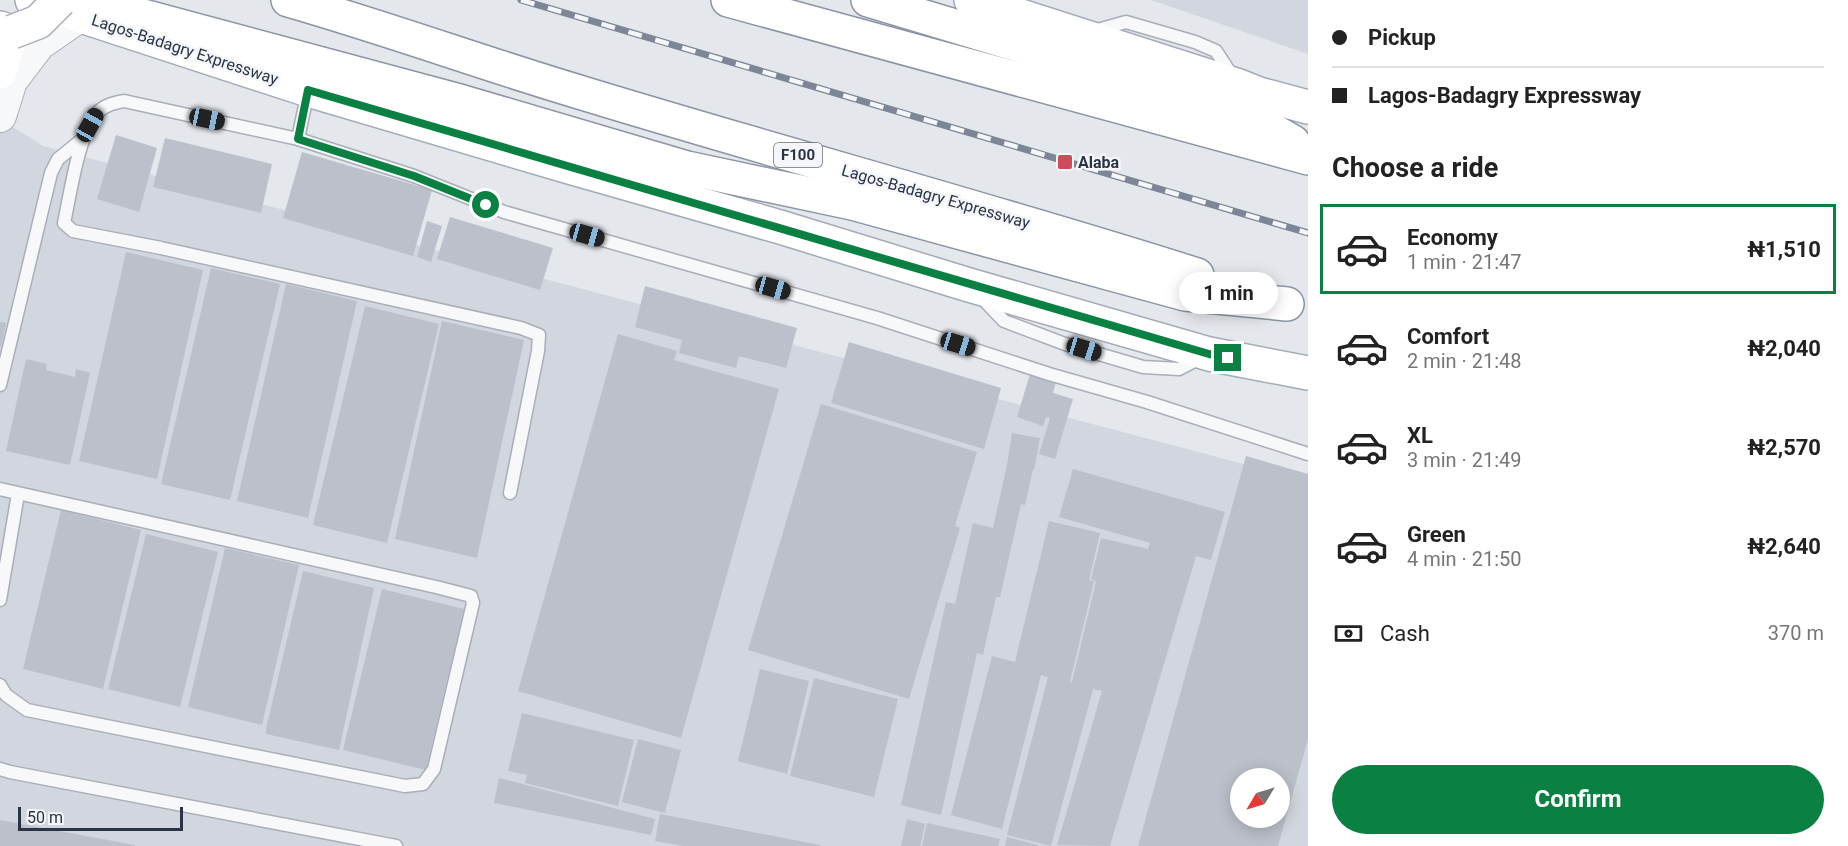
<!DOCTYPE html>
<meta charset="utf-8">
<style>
:root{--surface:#fff;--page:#f6f6f6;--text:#222;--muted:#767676;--line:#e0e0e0;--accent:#0b8043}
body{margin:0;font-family:Roboto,sans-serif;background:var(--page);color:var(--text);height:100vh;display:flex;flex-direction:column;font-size:22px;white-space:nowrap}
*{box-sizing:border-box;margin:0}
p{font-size:20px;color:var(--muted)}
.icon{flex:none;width:33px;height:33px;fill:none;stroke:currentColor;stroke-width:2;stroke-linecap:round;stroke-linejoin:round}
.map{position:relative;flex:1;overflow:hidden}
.side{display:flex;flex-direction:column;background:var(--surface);width:540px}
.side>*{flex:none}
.hud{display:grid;align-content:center;height:132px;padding:0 24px;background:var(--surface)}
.needle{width:39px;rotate:232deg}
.buttons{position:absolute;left:1230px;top:768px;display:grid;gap:12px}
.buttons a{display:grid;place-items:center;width:60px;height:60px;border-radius:50%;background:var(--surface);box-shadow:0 3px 15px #0003;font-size:30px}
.scale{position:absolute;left:18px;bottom:15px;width:165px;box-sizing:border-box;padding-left:6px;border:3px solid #2b3445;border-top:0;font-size:16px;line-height:21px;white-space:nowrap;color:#2b3445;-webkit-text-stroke:4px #f4f6f9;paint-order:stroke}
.end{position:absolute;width:27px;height:27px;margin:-14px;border:8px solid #0b8043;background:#fff;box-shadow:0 0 0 3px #fff}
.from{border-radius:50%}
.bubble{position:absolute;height:42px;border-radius:21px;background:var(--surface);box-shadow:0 3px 15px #0003;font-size:20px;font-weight:700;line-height:42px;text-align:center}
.car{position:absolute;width:18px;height:36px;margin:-18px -9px;border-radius:8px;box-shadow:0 0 4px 2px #0007;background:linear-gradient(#222 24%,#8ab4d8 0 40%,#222 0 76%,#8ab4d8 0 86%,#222 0)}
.hud b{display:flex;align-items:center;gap:21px;height:57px;font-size:22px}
.hud b+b{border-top:2px solid var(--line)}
.hud i{width:15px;height:15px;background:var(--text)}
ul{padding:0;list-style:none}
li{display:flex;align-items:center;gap:18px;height:90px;margin:0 12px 9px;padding:0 12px;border:3px solid transparent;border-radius:0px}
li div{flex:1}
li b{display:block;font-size:22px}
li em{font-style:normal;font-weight:700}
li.selected{border-color:var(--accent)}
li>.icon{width:54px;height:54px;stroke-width:1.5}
h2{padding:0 24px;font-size:27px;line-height:72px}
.pay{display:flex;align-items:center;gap:15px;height:66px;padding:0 24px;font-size:22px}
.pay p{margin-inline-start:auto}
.primary-button{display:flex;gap:12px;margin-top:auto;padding:12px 24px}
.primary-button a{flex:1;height:69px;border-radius:36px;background:var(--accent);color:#fff;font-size:24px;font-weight:700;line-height:69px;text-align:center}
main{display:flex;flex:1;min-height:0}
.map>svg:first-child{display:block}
.built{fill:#d2d6de;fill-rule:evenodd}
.building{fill:#bbc0ca;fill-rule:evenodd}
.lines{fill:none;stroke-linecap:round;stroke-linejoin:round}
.service-casing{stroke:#a9aeb7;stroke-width:15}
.tertiary-casing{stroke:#a9aeb7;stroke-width:34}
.secondary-casing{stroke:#a9aeb7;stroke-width:36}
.primary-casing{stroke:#a3abb8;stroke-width:36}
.motorway-casing{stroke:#8b94a3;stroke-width:36}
.service{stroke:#f7f8fa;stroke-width:12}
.tertiary{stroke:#f7f8fa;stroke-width:32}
.secondary{stroke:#fff;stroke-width:33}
.primary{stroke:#fff;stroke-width:33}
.motorway{stroke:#fff;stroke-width:33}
.rail-casing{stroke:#7d8696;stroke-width:7}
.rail{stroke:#f4f6f9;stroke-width:4.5;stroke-dasharray:14;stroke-linecap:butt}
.secondary-bridge-casing{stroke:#a9aeb7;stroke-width:36;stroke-linecap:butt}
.secondary-bridge{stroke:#fff;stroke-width:33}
.route{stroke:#0b8043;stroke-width:8}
.poi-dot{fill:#d1495b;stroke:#f4f6f9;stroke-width:2}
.labels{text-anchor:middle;stroke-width:5;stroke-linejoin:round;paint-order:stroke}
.shield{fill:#f4f6f9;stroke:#676e7b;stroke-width:1.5}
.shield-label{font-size:15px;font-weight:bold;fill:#2b3445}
.street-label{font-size:16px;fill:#2b3445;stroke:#f4f6f9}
.poi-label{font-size:16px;font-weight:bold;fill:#2b3445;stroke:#f4f6f9;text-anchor:start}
</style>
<main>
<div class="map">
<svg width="1308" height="846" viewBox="0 0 1308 846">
<rect width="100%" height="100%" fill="#e4e7ec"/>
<!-- built -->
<g class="built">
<polygon points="1151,0 1308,0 1308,54"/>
<path d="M 0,119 L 43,146 L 1308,481 L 1308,846 L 0,846 ZM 1240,778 L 1280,778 L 1280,818 L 1240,818 Z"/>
</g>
<!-- building -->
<g class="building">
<polygon points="116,135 157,148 139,212 97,199"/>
<polygon points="165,138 272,164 261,213 153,187"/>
<polygon points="302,152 432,190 413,256 283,218"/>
<polygon points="450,217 553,248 540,290 437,259"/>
<polygon points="427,221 442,226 431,262 417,257"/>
<polygon points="126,252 203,270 157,479 79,461"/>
<polygon points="211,268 280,284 230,500 161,484"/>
<polygon points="286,284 357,301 308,518 237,501"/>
<polygon points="645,286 797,328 786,368 739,356 736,368 679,353 682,340 635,327"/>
<polygon points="365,306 439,324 387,543 313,525"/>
<polygon points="442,321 524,340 477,558 395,539"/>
<polygon points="0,322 6,323 1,347 0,346"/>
<polygon points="618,334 677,351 674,360 779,389 681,738 518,691"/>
<polygon points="849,342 1001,388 984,449 831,403"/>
<polygon points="26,359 47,364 46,370 75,377 76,369 90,373 70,465 6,451"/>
<polygon points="1030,374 1056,382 1053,393 1073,399 1055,459 1039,454 1050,418 1046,417 1043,426 1017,417"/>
<polygon points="821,404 977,452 955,526 960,528 909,699 748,650"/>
<polygon points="1012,433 1040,438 1034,470 1033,469 1025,505 1021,504 1000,597 996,597 983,655 977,653 941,815 901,805 946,602 955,604 973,523 993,528 1007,465"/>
<path d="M 1246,456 L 1308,474 L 1308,739 L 1278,846 L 1138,846 ZM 1240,778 L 1280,778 L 1280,818 L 1240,818 Z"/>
<polygon points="1073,469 1225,512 1211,560 1196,556 1110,846 1057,845 1102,691 1093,689 1051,846 1007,835 1048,677 1041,675 1002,829 951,815 992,656 1015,662 1049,521 1100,533 1089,580 1094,581 1070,682 1072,682 1096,581 1091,579 1101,538 1148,549 1150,543 1059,517"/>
<polygon points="61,510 141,530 103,689 23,669"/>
<polygon points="146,534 218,552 180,707 108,689"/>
<polygon points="225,548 299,565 262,725 188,707"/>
<polygon points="303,571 374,588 339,750 266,734 266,729"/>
<polygon points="382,589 464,609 426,770 343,750"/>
<polygon points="760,669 809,681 787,774 738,761"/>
<polygon points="814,678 898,699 874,797 790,776"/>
<polygon points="522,713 634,740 618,806 525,783 527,775 508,771"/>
<polygon points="638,739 681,750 665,813 622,802"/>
<polygon points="499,778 655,819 651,835 494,803"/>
<polygon points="660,814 820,845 820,846 683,846 655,841"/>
<polygon points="907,819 925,824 920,846 901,846"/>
<polygon points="0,820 135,845 135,846 0,846"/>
<polygon points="927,823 1000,839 998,846 922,846"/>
<polygon points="1007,837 1038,845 1038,846 1005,846"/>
</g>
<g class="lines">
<defs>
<g id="service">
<polyline points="1094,31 1126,22 1195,42 1216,51 1233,77"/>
<path d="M 308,91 L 298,139 L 124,101 C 115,103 107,104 99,111 C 79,129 70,196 64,223 L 73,231 L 161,248 L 521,328 L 539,335 L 538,351 L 510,493"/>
<polyline points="298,139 414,176 504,212 877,318 1049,374 1147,402 1308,454"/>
<polyline points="983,299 1004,321 1065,344 1143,367 1179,369 1200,358"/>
<polyline points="0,385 51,173 58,159 84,138"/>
<polyline points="0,489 436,587 471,596 473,603 434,769 423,784 405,786 27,710 6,695 0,685"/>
<polyline points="0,600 18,494"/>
<polyline points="0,769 10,772 396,846"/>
</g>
<polyline id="tertiary" points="0,116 11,81 39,44 81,15"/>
<polyline id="secondary" points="0,28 12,32 0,72"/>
<g id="primary">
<polyline points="32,0 308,90 576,169 780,227 969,285 1209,354 1308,373"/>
<polyline points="971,0 1239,86 1259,94 1308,107"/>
</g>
<g id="motorway">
<polyline points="102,0 143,16 463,102 687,168 852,203 1185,294 1287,304"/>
<path d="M 288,0 C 386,28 482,63 579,92 C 785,155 992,210 1197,275"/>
<polyline points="728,0 1308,158"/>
<polyline points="868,0 1241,112 1293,142"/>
</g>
</defs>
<!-- service casing -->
<use href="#service" class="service-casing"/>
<!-- tertiary casing -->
<use href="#tertiary" class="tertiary-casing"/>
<!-- secondary casing -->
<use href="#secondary" class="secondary-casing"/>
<!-- primary casing -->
<use href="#primary" class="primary-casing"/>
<!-- motorway casing -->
<use href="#motorway" class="motorway-casing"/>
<!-- service -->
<use href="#service" class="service"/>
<!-- tertiary -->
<use href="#tertiary" class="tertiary"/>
<!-- secondary -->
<use href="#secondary" class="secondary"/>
<!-- primary -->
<use href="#primary" class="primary"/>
<!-- motorway -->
<use href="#motorway" class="motorway"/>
<defs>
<polyline id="rail" points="521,0 1308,233"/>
</defs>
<!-- rail casing -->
<use href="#rail" class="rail-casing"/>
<!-- rail -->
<use href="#rail" class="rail"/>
<defs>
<polyline id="secondary-bridge" points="12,32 38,22 60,0"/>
</defs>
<!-- secondary-bridge casing -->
<use href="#secondary-bridge" class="secondary-bridge-casing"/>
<!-- secondary-bridge -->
<use href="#secondary-bridge" class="secondary-bridge"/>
</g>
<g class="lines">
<!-- route -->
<polyline class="route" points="486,205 414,176 298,139 308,90 1209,354 1228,358"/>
</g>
<!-- markers -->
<rect class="poi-dot" x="1057" y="154" width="16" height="16" rx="3"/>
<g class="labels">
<!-- shield labels -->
<rect class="shield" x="774" y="143" width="48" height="24" rx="4.5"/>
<g class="shield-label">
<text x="798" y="160">F100</text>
</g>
<!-- street labels -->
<g class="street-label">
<text transform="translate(185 49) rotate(18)" y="6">Lagos-Badagry Expressway</text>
<text transform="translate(936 196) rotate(16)" y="6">Lagos-Badagry Expressway</text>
</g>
<!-- poi labels -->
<g class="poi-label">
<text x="1078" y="168">Alaba</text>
</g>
</g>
</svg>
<div class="buttons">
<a><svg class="needle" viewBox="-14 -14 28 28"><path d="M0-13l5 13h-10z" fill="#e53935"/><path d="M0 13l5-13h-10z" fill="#767676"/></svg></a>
</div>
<div class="scale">50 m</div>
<i class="end from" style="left:486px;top:205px"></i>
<i class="end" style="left:1228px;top:358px"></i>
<div class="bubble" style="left:1179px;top:272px;width:99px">1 min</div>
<i class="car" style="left:207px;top:119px;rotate:102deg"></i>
<i class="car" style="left:90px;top:125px;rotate:29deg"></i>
<i class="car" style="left:587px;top:235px;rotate:106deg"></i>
<i class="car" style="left:773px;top:288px;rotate:106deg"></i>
<i class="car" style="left:958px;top:344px;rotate:107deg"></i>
<i class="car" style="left:1084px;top:349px;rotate:107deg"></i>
</div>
<section class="side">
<div class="hud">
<b><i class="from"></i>Pickup</b>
<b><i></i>Lagos-Badagry Expressway</b>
</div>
<h2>Choose a ride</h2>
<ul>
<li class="selected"><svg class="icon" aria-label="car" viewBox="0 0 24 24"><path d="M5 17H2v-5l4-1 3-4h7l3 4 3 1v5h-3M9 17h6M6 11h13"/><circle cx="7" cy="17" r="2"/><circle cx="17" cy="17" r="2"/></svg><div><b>Economy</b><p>1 min · 21:47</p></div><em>₦1,510</em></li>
<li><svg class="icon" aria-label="car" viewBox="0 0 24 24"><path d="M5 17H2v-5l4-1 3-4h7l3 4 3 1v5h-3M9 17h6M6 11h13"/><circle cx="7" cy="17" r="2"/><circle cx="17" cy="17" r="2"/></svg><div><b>Comfort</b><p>2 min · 21:48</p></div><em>₦2,040</em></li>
<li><svg class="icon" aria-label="car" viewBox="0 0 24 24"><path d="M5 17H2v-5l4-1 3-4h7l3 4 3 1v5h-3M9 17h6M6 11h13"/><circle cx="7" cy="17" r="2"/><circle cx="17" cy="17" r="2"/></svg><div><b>XL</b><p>3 min · 21:49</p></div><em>₦2,570</em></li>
<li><svg class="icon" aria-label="car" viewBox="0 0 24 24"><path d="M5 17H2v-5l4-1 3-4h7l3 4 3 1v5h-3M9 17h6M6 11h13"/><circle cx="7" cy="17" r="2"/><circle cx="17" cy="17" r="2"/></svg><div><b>Green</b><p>4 min · 21:50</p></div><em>₦2,640</em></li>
</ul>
<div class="pay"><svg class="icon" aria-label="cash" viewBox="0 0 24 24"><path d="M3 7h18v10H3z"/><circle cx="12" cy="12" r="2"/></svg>Cash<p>370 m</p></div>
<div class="primary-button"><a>Confirm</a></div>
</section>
</main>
